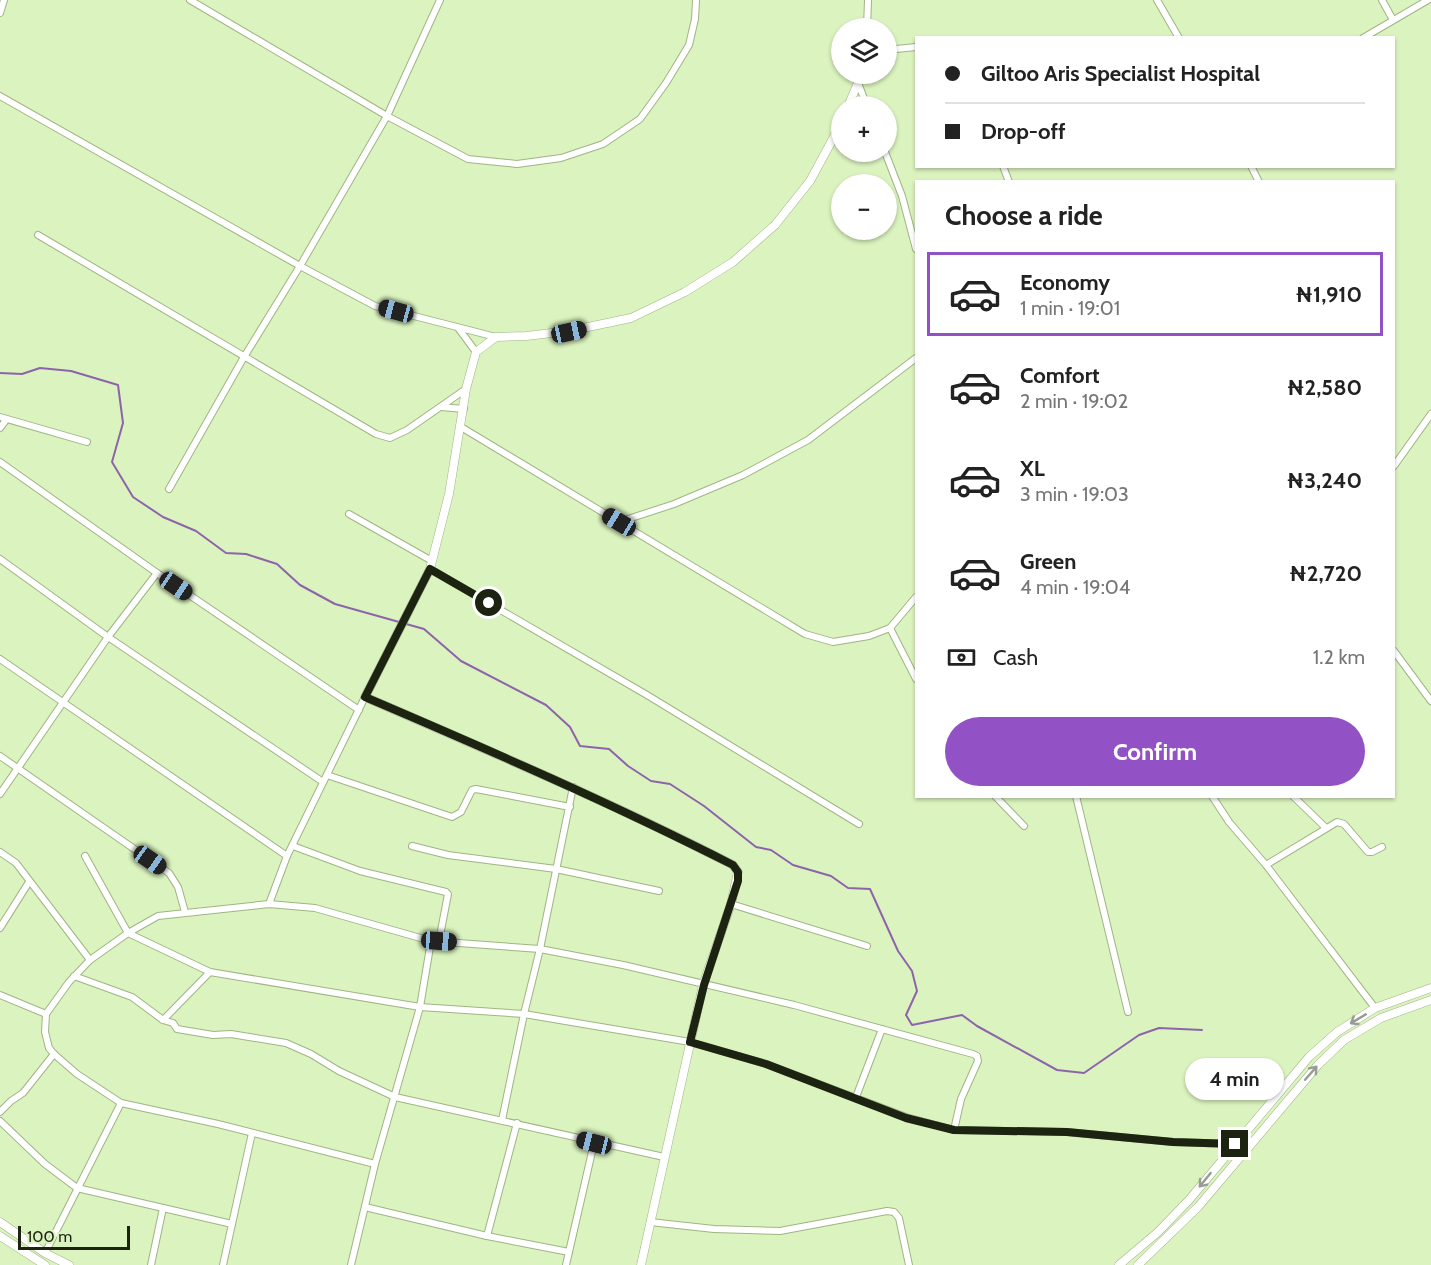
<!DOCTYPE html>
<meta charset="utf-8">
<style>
:root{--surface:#fff;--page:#f2f2f2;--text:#222;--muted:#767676;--line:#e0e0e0;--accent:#9351c6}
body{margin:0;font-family:Cabin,sans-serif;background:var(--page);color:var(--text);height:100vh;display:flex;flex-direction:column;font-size:22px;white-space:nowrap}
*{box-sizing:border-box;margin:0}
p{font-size:20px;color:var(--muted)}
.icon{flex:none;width:33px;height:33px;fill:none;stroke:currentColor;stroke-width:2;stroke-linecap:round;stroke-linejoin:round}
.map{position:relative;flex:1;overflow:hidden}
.drawer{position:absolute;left:915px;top:180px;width:480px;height:618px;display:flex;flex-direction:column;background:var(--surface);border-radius:0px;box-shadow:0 2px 4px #0004}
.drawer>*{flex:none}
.guide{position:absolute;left:915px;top:36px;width:480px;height:132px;border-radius:0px;box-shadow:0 2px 4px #0004;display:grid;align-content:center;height:132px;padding:0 30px;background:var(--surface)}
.tools{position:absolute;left:831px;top:18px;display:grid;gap:12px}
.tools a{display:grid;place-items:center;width:66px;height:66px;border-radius:50%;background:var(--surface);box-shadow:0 2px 4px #0004;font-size:30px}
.scale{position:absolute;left:18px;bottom:15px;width:112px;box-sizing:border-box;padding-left:6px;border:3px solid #1c2411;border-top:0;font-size:16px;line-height:21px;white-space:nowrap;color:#1c2411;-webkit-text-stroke:4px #dbf3bf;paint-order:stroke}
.end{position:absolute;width:27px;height:27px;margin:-14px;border:8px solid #1c2411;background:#fff;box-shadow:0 0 0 3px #fff}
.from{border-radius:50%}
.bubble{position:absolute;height:42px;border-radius:21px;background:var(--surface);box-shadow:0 2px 4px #0004;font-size:20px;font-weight:700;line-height:42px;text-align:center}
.car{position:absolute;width:18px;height:36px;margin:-18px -9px;border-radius:8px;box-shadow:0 0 4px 2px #0007;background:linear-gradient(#222 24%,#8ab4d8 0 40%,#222 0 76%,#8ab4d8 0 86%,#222 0)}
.guide b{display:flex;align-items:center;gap:21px;height:57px;font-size:22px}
.guide b+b{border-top:2px solid var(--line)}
.guide i{width:15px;height:15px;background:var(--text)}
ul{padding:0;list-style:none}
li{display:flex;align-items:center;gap:18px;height:84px;margin:0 12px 9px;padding:0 18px;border:3px solid transparent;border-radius:0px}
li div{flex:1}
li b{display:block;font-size:22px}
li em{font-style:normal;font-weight:700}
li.active{border-color:var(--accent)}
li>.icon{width:54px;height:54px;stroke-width:1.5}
h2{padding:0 30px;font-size:27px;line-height:72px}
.pay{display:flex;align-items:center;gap:15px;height:66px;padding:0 30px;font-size:22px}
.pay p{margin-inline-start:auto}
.cta{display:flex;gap:12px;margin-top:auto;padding:12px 30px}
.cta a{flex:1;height:69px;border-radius:36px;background:var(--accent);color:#fff;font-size:24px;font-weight:700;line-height:69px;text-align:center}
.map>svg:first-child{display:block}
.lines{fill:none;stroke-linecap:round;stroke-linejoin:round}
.stream{stroke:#8d64ac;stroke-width:2}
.minor-casing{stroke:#9fb584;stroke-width:8}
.tertiary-casing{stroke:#9fb584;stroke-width:9}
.minor{stroke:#fff;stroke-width:6}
.tertiary{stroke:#fff;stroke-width:8}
.oneway{stroke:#999c94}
.route{stroke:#1c2411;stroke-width:8}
</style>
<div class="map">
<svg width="1431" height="1265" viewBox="0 0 1431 1265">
<rect width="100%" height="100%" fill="#dbf3bf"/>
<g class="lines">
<!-- stream -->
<polyline class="stream" points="0,373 22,374 40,368 71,371 118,385 123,423 112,462 133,497 163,517 196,531 226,553 246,554 277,564 300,585 335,604 424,629 461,661 546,705 570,727 580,746 609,749 628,766 651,781 670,784 704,806 756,847 771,850 793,865 831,876 848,888 870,889 898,951 912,971 917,991 906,1015 912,1025 962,1015 977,1026 1057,1070 1084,1073 1139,1035 1159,1028 1202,1030"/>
<defs>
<g id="minor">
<polyline points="190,0 387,116 468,159 517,164 561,158 603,144 640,119 666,83 689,45 695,19 696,0"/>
<polyline points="1157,0 1179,38"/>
<polyline points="1382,0 1393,20"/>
<polyline points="0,13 4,0"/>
<polyline points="867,28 868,0"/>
<polyline points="1363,38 1428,0"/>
<polyline points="886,50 916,47"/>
<polyline points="858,83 867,106"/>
<polyline points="0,96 300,266 375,306 496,337"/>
<polyline points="885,152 902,196 916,249"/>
<polyline points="1003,166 1009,182"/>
<polyline points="1251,166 1259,182"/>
<polyline points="38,235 376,434 390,438 407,430 466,389"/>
<polyline points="459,329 476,352"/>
<polyline points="441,407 464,409"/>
<polyline points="0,417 87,442"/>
<polyline points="461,427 805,634 833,642 869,636 890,628 916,597"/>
<polyline points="0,428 6,420"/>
<polyline points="0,462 157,573 359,710"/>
<polyline points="1394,466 1431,414"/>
<polyline points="169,489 244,357 300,266 387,116 440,0"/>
<polyline points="349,514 432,561"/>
<polyline points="619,522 674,504 743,475 808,440 916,358"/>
<polyline points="0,559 108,637 323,782"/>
<polyline points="430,569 647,695 859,824"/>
<polyline points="890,628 916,679"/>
<polyline points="1394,651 1431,701"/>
<polyline points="0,659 287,856"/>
<polyline points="0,756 169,873 178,887 185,912"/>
<polyline points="327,775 452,817 461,812 472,790 476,789 570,807"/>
<polyline points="0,794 108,637 157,573"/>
<polyline points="995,796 1024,826"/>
<polyline points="1076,796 1128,1012"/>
<polyline points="1212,796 1229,822 1266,865 1375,1008"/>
<polyline points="1293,796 1326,828"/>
<polyline points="293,846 360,871 446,892 448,894 439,941"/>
<polyline points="412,846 448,855 556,869 659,891"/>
<polyline points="0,852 16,863 90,960"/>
<polyline points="85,856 128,933 210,972 420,1007 524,1014 690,1042 766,1064 906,1117 954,1130 1067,1132 1173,1142 1235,1144"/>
<polyline points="1266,865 1337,822 1344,824 1368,852 1372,852 1382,847"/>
<polyline points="269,904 287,856 365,697"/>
<polyline points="731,904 867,946"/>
<polyline points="0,928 29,882"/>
<polyline points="74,976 132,997 163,1020 173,1023 177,1029 213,1035 231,1034 286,1043 311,1054 339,1071 395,1097 664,1157"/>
<polyline points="0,995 46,1014"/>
<polyline points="163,1020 210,972"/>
<polyline points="856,1097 882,1029"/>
<polyline points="0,1112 11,1101 23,1093 54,1054"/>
<polyline points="502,1120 524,1014 540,949 573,787"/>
<polyline points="0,1121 45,1164 77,1188 232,1224"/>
<polyline points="375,1164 218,1124 121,1103 77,1074 54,1054 49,1048 45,1032 46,1014 69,982 90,960 128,933 158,916 269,904 315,908 431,941 540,949 623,965 794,1005 973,1054 977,1056 978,1061 961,1099 954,1130"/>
<polyline points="365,1207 487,1236 569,1252"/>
<polyline points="650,1222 714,1229 780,1231 887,1211 894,1212 899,1218 909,1265"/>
<polyline points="487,1236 517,1123"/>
<polyline points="45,1253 121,1103"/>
<polyline points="151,1265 163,1208"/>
<polyline points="223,1265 252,1133"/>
<polyline points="351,1265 375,1164 420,1007 431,941"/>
<polyline points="566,1265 594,1143"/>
</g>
<g id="tertiary">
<polyline points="848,106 858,83 860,74"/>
<polyline points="0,1222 45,1253 69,1265"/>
<polyline points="0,1236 45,1265"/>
<path d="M 641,1265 L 703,985 L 731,904 L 738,872 L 733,865 C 613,803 489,751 365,697 L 430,569 L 449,494 L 466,389 L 476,352 L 496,337 L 526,336 L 569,331 L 631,318 L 685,292 L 733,262 L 775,225 L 810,181 L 842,122"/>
<polyline points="1119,1265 1158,1232 1189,1200 1309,1057 1337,1032 1375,1008 1431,988"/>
<polyline points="1138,1265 1198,1207 1318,1065 1344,1040 1381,1018 1431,1000"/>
</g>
</defs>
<!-- minor casing -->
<use href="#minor" class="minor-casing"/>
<!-- tertiary casing -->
<use href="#tertiary" class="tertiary-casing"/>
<!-- minor -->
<use href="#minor" class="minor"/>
<!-- tertiary -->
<use href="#tertiary" class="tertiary"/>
</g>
<!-- one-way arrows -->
<defs><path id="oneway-shaft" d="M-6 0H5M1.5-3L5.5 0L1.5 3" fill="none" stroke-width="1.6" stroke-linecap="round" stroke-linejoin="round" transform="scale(1.5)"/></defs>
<g class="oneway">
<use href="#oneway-shaft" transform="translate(1358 1019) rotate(149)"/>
<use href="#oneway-shaft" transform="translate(1311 1073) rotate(-49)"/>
<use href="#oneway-shaft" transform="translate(1205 1180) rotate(129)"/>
</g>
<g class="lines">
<!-- route -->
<path class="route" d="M 489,603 L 430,569 L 365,697 C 489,750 613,804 733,865 L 738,872 L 738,881 L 704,985 L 690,1042 L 766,1064 L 906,1118 L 954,1130 L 1067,1132 L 1173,1142 L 1235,1144"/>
</g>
</svg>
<div class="tools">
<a><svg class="icon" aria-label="layers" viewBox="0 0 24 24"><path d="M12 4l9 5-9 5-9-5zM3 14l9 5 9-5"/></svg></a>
<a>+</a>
<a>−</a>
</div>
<div class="scale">100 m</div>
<i class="end from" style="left:489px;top:603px"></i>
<i class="end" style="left:1235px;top:1144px"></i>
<div class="bubble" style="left:1185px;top:1058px;width:99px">4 min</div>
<i class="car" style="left:396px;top:311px;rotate:285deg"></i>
<i class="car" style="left:569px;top:332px;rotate:78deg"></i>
<i class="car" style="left:619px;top:522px;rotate:301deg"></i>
<i class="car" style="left:176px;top:586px;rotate:124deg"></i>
<i class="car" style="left:150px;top:860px;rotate:125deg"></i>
<i class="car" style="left:439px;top:941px;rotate:94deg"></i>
<i class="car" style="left:594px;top:1143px;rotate:284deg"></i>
<div class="guide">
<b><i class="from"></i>Giltoo Aris Specialist Hospital</b>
<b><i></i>Drop-off</b>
</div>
<section class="drawer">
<h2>Choose a ride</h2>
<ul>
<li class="active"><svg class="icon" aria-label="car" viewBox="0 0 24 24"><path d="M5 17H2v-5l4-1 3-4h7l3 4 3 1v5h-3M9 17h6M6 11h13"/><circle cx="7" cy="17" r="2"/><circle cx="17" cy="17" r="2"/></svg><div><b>Economy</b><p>1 min · 19:01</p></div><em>₦1,910</em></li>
<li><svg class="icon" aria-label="car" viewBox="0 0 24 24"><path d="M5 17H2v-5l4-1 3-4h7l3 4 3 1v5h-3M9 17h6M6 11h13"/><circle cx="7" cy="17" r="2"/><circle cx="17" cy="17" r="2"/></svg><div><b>Comfort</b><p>2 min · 19:02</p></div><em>₦2,580</em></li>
<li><svg class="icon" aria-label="car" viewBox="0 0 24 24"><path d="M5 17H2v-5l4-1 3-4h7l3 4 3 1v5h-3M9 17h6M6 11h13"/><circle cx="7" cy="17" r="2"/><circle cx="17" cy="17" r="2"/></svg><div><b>XL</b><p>3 min · 19:03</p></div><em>₦3,240</em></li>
<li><svg class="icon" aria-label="car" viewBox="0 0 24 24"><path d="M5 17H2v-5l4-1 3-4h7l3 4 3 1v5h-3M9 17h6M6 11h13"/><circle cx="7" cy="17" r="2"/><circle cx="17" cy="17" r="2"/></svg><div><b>Green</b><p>4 min · 19:04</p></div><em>₦2,720</em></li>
</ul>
<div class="pay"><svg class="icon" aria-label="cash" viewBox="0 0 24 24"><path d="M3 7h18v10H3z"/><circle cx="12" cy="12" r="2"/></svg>Cash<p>1.2 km</p></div>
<div class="cta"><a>Confirm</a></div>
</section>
</div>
